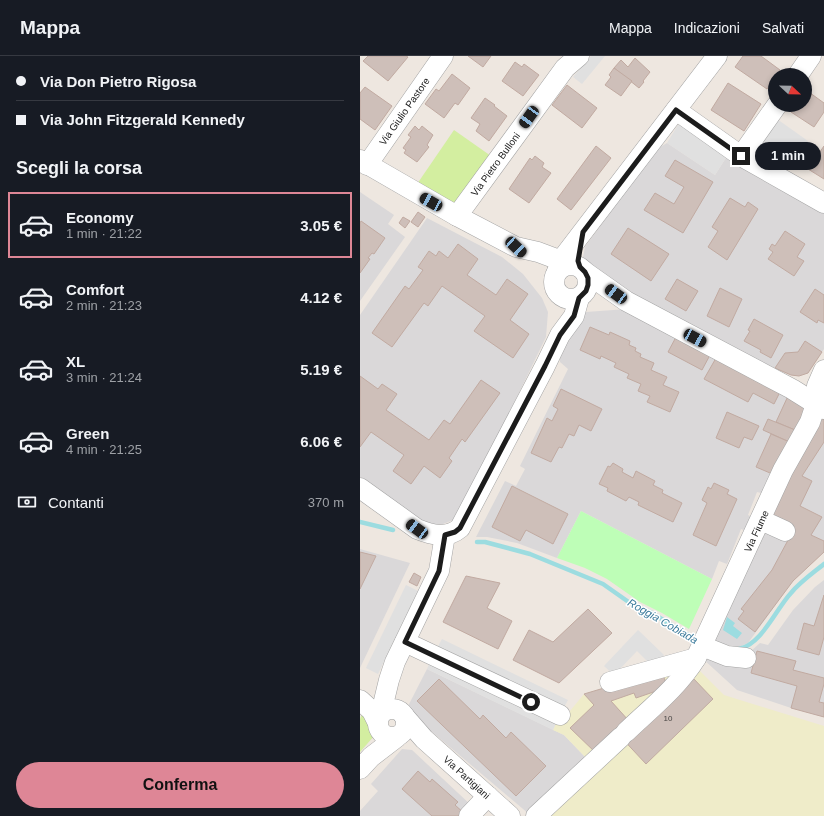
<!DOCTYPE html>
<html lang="it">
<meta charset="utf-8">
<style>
:root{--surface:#171b24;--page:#20242c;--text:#f1f3f6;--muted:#9ea1a6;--line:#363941;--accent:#de8696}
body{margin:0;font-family:Arial,sans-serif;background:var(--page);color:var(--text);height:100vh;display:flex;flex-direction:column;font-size:15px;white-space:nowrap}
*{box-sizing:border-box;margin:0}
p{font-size:13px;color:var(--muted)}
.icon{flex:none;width:22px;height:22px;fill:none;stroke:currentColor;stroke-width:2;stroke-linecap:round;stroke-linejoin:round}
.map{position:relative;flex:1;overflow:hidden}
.side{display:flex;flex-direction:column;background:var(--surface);width:360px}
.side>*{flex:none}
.top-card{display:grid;align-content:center;height:88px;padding:0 16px;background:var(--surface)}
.needle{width:26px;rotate:112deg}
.tools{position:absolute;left:408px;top:12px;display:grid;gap:8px}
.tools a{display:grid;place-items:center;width:44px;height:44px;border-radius:50%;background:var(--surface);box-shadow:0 2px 6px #0003;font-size:20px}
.end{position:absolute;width:18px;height:18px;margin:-9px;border:5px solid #1c1c1c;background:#fff;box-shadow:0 0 0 2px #fff}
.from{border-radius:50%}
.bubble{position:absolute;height:28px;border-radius:14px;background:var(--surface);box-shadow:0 2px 6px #0003;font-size:13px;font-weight:800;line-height:28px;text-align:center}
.car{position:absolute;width:12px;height:24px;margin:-12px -6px;border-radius:5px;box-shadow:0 0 3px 1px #0007;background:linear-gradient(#222 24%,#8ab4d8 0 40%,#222 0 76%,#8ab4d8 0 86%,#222 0)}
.top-card b{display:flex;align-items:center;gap:14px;height:38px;font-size:15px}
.top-card b+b{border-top:1px solid var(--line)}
.top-card i{width:10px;height:10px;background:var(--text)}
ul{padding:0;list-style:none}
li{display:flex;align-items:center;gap:12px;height:66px;margin:0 8px 6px;padding:0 8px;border:2px solid transparent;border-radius:0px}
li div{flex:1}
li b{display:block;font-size:15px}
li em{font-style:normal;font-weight:800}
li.selected{border-color:var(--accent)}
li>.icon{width:36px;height:36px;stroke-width:1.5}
h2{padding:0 16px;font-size:18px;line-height:48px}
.pay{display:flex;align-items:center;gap:10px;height:44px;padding:0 16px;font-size:15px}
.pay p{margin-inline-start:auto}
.button{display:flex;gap:8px;margin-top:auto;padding:8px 16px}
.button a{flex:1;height:46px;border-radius:24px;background:var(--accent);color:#111;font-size:16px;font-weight:800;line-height:46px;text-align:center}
header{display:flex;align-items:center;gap:24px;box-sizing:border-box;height:56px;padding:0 20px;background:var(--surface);border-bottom:1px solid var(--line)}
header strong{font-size:19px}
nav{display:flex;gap:22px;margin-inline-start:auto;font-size:14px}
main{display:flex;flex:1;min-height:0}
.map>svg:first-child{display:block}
.residential{fill:#dad8d9}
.farmland{fill:#efecc9}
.grass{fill:#d3eea0}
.park{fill:#befeb7}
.parking{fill:#e0e0e0}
.water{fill:#9cdce0}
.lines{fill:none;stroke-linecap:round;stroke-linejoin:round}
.stream{stroke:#9cdce0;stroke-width:4.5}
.building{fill:#cebfb9;stroke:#c1aaa1}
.minor-casing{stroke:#a3a3a3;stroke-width:21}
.minor{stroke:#fff;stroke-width:20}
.route{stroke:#1c1c1c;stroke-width:5}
.labels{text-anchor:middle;stroke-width:3;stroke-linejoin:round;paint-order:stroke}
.number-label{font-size:8px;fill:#484543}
.street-label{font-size:10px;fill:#1c1c1c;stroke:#fff}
.water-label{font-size:11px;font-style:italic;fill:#3a7a9b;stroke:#fff}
</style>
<header>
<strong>Mappa</strong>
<nav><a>Mappa</a><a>Indicazioni</a><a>Salvati</a></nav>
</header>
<main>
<section class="side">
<div class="top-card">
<b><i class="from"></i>Via Don Pietro Rigosa</b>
<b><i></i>Via John Fitzgerald Kennedy</b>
</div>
<h2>Scegli la corsa</h2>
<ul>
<li class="selected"><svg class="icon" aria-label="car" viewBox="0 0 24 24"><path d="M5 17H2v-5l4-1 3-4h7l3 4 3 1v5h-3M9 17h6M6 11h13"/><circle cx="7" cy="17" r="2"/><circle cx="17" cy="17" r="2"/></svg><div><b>Economy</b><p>1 min · 21:22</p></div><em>3.05 €</em></li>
<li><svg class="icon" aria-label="car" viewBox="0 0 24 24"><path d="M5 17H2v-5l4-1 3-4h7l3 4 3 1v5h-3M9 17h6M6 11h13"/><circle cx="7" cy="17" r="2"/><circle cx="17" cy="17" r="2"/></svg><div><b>Comfort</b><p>2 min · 21:23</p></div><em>4.12 €</em></li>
<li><svg class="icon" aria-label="car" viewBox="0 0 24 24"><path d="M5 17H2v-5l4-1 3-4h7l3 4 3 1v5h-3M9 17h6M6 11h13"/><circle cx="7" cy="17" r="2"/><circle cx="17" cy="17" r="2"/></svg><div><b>XL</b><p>3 min · 21:24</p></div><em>5.19 €</em></li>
<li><svg class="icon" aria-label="car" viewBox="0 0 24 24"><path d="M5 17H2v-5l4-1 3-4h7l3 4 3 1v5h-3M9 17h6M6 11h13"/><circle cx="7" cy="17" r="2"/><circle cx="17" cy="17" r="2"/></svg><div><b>Green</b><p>4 min · 21:25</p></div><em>6.06 €</em></li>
</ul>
<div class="pay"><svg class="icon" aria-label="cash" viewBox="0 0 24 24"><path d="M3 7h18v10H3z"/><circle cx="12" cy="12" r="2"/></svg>Contanti<p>370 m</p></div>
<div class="button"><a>Conferma</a></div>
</section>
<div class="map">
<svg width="464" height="760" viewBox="0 0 464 760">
<rect width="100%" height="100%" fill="#eee7e0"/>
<!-- residential -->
<g class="residential">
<polygon points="307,87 355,119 369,97 464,157 464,293 448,317 439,320 431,319 415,312 267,244 225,217 222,206 225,191 295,94"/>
<polygon points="0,136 34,159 28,168 45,181 0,245"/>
<polygon points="67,162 142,201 163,218 182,242 188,256 186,281 107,444 93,464 83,468 72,469 61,465 0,421 0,259"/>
<polygon points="267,253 451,352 409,439 397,436 388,459 392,461 386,475 381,473 367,508 359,505 352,523 221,455 197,502 157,487 127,481 116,481 145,425 156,430 165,413 160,410 208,313 200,306 200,300 220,261 226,256"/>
<polygon points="464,359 464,496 433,525 388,587 379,591 351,586 410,461"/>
<polygon points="0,493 50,507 0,612"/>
<polygon points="464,524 464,661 431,652 377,634 343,603 349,591 391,595 400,587 408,589 433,554 455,531"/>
<polygon points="67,613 204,679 227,703 169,758 46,654"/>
<polygon points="42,693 52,694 113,751 107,760 0,760 0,755 18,735 11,728"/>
</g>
<!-- farmland -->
<polygon class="farmland" points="323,609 338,613 364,639 464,670 464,760 179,760 227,703 204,679 193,674 198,663 205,661 224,638"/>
<!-- grass -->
<g class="grass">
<polygon points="94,74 131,100 95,151 55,131"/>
<polygon points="3,656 14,669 15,679 0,696 0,663"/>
</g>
<!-- park -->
<polygon class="park" points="221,455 352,523 329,573 302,557 280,546 247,523 225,512 197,502"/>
<!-- parking -->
<g class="parking">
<polygon points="231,0 245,0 222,28 213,21"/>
<polygon points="417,63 448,85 424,119 391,100"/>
<polygon points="318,69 326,70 369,97 355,119 307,87"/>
<polygon points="46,529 58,535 18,618 6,612"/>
<polygon points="278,574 304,599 293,611 277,595 254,619 244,610"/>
<polygon points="82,583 208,644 202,655 76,594"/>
<polygon points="72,602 198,663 193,674 67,613"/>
</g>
<!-- water -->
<polygon class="water" points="367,561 375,567 373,570 382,577 377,583 363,574"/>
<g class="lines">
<!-- stream -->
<g class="stream">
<polyline points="0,466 33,474"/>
<polyline points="117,486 125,486 170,498 243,528 270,547 290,556 338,585"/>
<path d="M 379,593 C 402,588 416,553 431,537 C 440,526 453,517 464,508"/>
</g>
</g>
<!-- building -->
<g class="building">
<polygon points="8,0 46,0 48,1 28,25 3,5"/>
<polygon points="108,0 131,0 123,11"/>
<polygon points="383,0 401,0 420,14 417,19 415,19 415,22 407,33 375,11"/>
<polygon points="275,2 290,16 283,25 284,26 279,32 254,12 261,4 268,11"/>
<polygon points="155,6 162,11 164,8 179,19 163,40 142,25"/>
<polygon points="254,12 272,25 261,40 245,29 251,21 249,19"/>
<polygon points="92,18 110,32 98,49 95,47 84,62 65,48 76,33 79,35"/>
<polygon points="368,27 401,48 384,75 351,54"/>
<polygon points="207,29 237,52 222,72 192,49"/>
<polygon points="5,31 32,50 15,74 0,63 0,37"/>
<polygon points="446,34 464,47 464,56 454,71 431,56 436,49 445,49"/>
<polygon points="125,42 135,49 134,50 147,60 129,85 116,75 120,68 111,62"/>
<polygon points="55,70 59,74 62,70 73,79 67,89 69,91 57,106 44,97 46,94 43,92 51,81 48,79"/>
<polygon points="236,90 251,102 211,154 197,143"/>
<polygon points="464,90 464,123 448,113"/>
<polygon points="175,100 184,107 182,111 191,117 169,147 149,133 170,102 172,104"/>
<polygon points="315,104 353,126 323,177 284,154 295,137 314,148 324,131 305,120"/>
<polygon points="370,142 385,151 388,146 398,153 367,204 348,191 358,175 352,171"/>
<polygon points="58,156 65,161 58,171 51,166"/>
<polygon points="43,161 50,165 45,172 39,167"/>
<polygon points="1,165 25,182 14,198 12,197 8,202 10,203 0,217 0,167"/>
<polygon points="268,172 309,198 291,225 251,198"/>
<polygon points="425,175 445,188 437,201 444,205 434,220 408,203 413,196 409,193 412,188 415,190"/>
<polygon points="98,188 118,203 107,219 136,239 147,223 168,238 150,264 169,278 153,302 114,275 125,260 82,230 68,250 64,247 32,291 12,277 45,230 49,233 63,214 58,211 69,195 76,200 79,195 88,202"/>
<polygon points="317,223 338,235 326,255 305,243"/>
<polygon points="360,232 382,243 369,271 347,260"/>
<polygon points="455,233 464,239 464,267 458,264 457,267 440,256"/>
<polygon points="394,263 423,279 411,302 400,296 401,294 384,285 390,275 388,274"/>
<polygon points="230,271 249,279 250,276 270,285 269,289 276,292 275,295 281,298 280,301 294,307 291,314 307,321 303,329 319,336 310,356 287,346 290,340 278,335 281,328 267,322 269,318 254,311 256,307 241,300 240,303 220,294"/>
<polygon points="316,281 350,299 342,314 308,296"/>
<polygon points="445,285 462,296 448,317 439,320 431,319 415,312 425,297 438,296"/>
<polygon points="356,302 420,336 414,348 393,337 388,346 344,323"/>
<polygon points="0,320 18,333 22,328 37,338 26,354 69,384 84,364 90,368 121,324 140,337 105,386 102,383 89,402 92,405 80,422 64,410 51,428 33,415 44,399 11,376 0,391"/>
<polygon points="201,333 242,353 231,375 219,369 214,380 209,378 202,392 199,391 191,406 171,397 187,362 192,365 198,353 193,350"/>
<polygon points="428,340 451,352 440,376 416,366"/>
<polygon points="367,356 399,370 392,384 384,381 379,392 356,382"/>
<polygon points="464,359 464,386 442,420 452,425 440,450 462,461 451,479 464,485 464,496 433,525 395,576 378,563 384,555 381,553 412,514 434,473 410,461 439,395"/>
<polygon points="408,363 440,376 434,388 403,374"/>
<polygon points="411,378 434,388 417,420 396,411"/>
<polygon points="253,407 263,413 262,416 273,422 276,415 295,425 293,429 303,434 302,437 322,447 313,466 278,449 279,446 269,441 266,445 247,435 248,432 239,428 248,410 250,411"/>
<polygon points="354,427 369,434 367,438 377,443 356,490 333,479 347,447 342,444 348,431 351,433"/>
<polygon points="152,430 208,458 193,488 166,474 160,485 132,471"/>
<polygon points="0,496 16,500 0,533"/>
<polygon points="54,517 61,521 57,530 49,526"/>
<polygon points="106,520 140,527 127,552 152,565 138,593 83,566"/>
<polygon points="464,539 464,581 459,599 437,593 444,567 454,570"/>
<polygon points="228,553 252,577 199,627 153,604 169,574 193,586"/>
<polygon points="397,595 436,605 433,614 464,622 464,628 459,646 464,647 464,661 431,652 437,630 391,617"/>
<polygon points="301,615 308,631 276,642 274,637 251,645 269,665 333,622 353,643 286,708 258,678 237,698 210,672 234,649 224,638"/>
<polygon points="79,623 120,663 123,659 146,682 151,676 186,710 156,740 57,645"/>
<polygon points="58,715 70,726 72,723 98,746 95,749 105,758 103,760 72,760 42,733"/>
</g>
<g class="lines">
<defs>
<g id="minor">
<polyline points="438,19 451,0"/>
<polyline points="316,54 381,100 464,147"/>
<polyline points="381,100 417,49"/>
<polyline points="0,104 97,160 156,191 178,196 194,202 207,209"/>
<polyline points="7,109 83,0"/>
<polyline points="97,160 205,12 219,0"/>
<circle cx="211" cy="226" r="17"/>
<polyline points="197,216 201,205 205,199 357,0"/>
<polyline points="225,216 266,245 432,333 464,353"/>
<path d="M 0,432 L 57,473 C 72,479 87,483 100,472 L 185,310 L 200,279 L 214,260 L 219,242"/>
<polyline points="401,464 425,475"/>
<polyline points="45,586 200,659"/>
<polyline points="342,590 367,600 386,602"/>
<polyline points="250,626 336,602"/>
<polyline points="0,644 12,655 17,665"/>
<circle cx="32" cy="667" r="14"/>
<polyline points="21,657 29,624 35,606 79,515 85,479"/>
<polyline points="44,660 64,683 150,760"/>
<path d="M 266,676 C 290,653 318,631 336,602 L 423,414 L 450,366 L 456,348 L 457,330 L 464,314"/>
<polyline points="0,713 11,701 37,681"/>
<polyline points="109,760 128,740"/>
<polyline points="176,760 261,681"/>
</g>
</defs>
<!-- minor casing -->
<use href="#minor" class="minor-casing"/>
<!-- minor -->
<use href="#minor" class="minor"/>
</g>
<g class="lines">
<!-- route -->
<polyline class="route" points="171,646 45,586 79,515 85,479 95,476 100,472 185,310 200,279 214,260 219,242 226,235 228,229 228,222 225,216 220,211 218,205 223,176 316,54 381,100"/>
</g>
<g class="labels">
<!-- number labels -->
<g class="number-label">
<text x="308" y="665">10</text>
</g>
<!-- street labels -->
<g class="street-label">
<text transform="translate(44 55) rotate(-55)" y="4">Via Giulio Pastore</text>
<text transform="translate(135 108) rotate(-54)" y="4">Via Pietro Bulloni</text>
<text transform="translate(396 475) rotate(-65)" y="4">Via Fiume</text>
<text transform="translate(107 721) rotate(42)" y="4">Via Partigiani</text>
</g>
<!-- water labels -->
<g class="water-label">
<text transform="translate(303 565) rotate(30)" y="4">Roggia Cobiada</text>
</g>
</g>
</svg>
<div class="tools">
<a><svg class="needle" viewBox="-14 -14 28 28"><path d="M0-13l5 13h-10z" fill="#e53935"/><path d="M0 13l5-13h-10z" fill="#9ea1a6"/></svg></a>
</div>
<i class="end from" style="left:171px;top:646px"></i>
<i class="end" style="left:381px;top:100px"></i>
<div class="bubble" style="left:395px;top:86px;width:66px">1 min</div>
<i class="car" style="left:169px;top:61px;rotate:216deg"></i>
<i class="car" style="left:71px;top:146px;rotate:299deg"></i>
<i class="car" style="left:156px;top:191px;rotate:133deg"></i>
<i class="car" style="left:256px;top:238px;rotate:306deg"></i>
<i class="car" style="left:335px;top:282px;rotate:118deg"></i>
<i class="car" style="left:57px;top:473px;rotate:306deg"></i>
</div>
</main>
